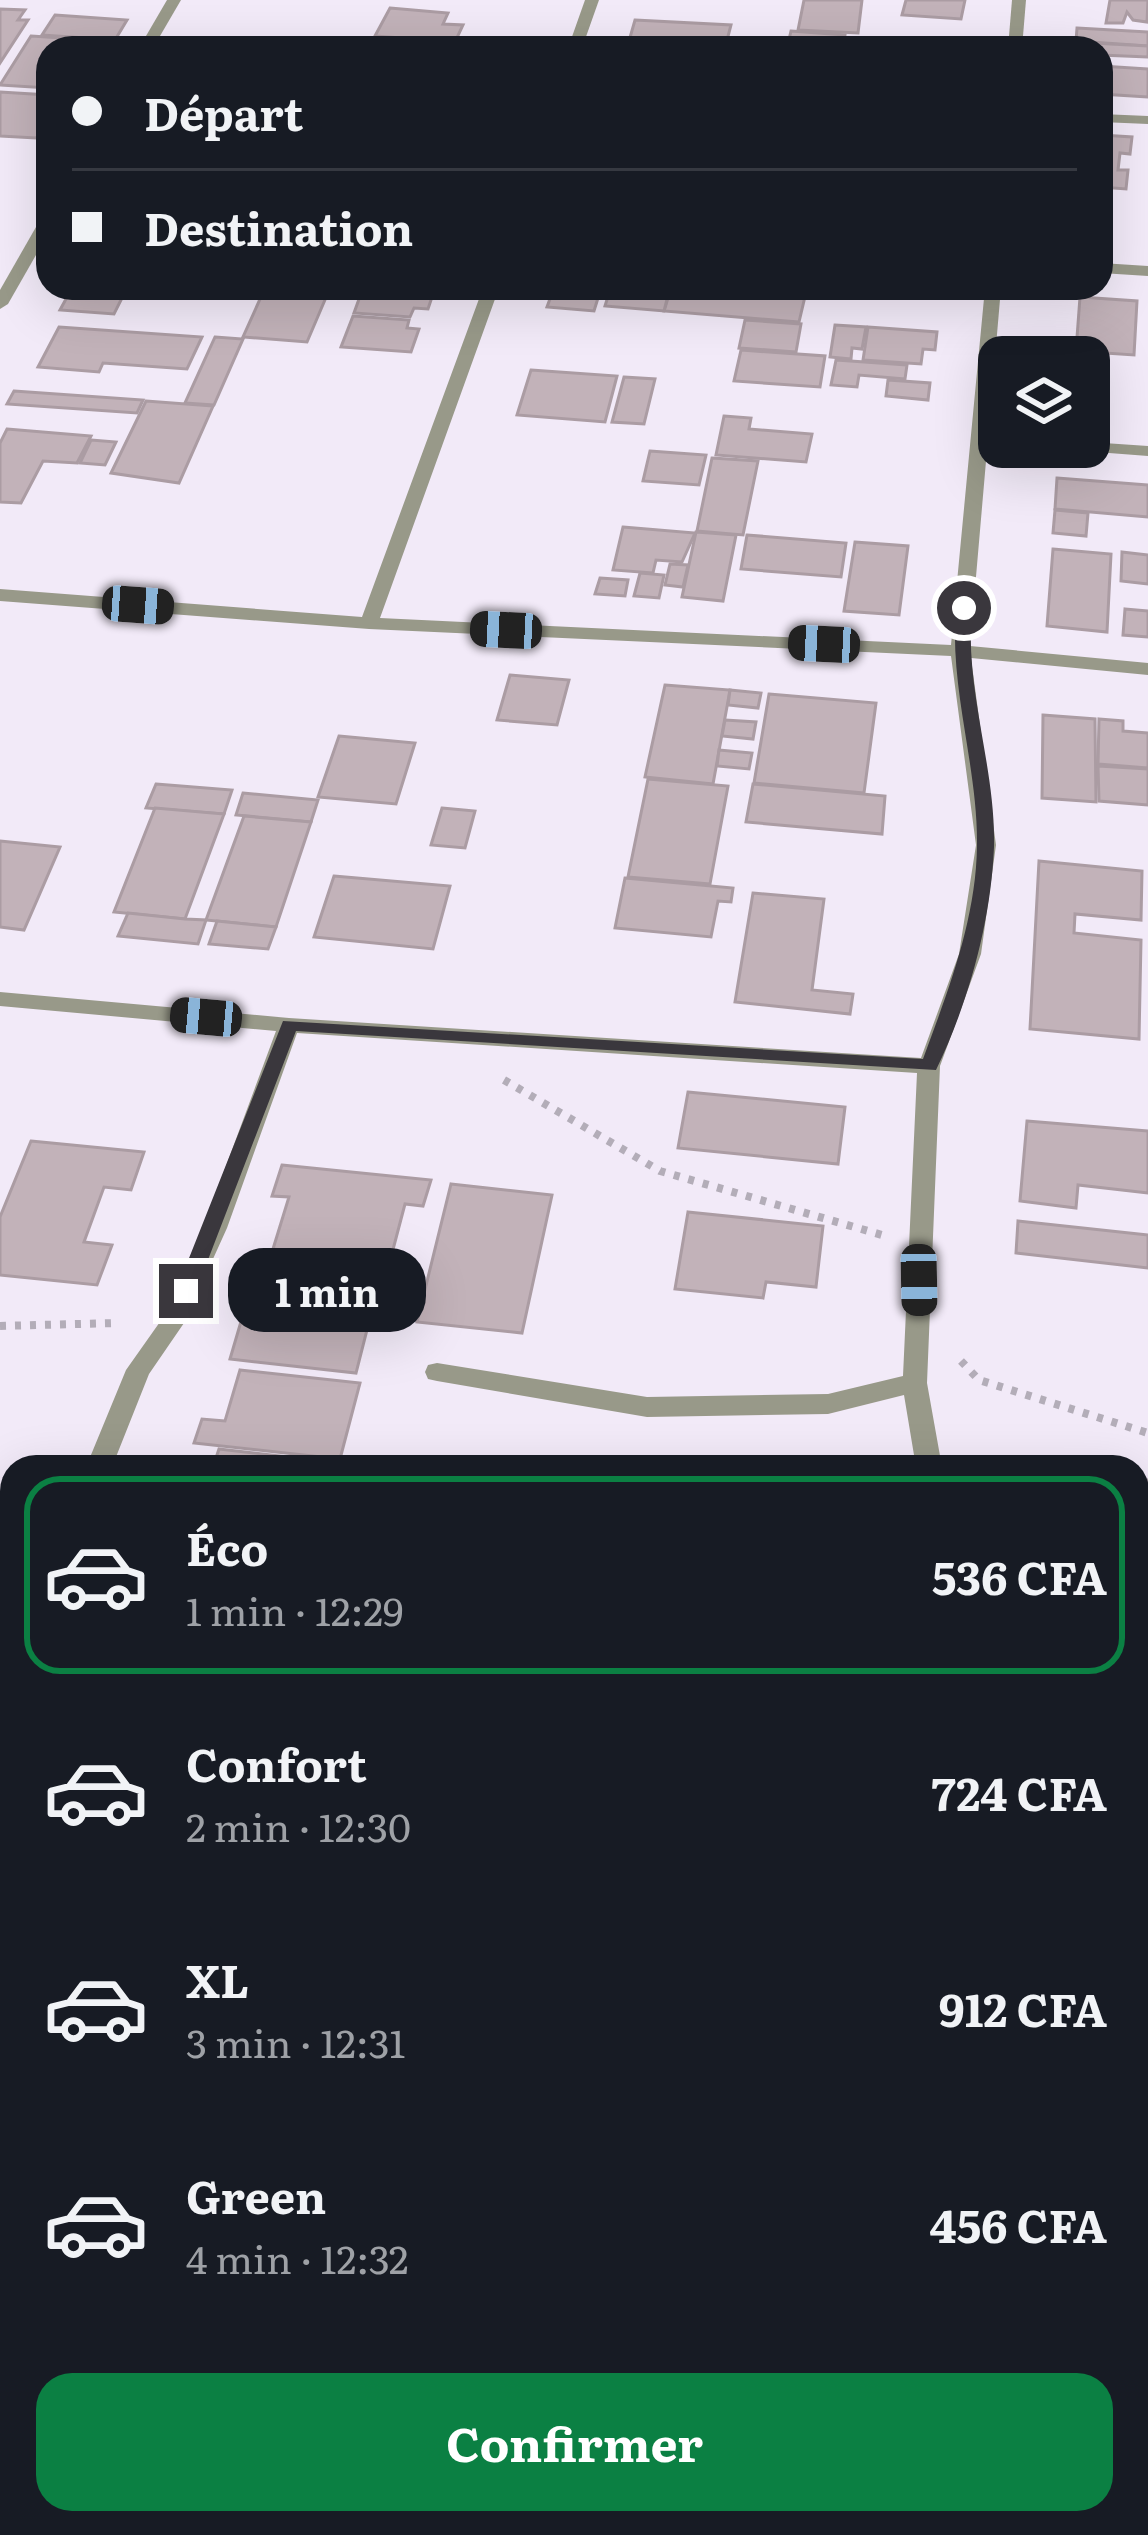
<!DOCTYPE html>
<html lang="fr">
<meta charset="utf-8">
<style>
:root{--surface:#171b24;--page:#242831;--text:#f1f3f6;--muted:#9ea1a6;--line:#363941;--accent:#0b8043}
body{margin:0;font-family:Literata,serif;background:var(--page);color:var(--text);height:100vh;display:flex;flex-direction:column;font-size:45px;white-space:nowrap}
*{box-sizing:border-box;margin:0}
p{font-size:39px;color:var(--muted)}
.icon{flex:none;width:66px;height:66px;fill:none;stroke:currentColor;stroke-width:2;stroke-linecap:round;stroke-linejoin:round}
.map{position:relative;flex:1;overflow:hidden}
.drawer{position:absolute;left:0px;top:1455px;width:1149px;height:1080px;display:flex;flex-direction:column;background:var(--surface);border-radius:36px 36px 0 0;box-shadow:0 12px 48px #0002}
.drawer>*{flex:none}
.banner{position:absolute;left:36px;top:36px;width:1077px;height:264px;border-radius:36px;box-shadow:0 12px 48px #0002;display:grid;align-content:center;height:264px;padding:0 36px;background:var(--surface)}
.controls{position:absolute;left:978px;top:336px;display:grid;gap:24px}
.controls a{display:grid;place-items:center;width:132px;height:132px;border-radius:24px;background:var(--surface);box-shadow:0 12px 48px #0002;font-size:60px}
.end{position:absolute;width:54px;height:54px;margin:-27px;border:15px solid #3a373d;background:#fff;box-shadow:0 0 0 6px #fff}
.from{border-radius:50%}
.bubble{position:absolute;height:84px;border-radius:36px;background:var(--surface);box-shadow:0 12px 48px #0002;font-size:39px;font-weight:700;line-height:84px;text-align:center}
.car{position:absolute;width:36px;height:72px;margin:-36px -18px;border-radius:15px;box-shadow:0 0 9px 3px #0007;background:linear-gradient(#222 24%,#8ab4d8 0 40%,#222 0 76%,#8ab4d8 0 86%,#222 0)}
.banner b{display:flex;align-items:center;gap:42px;height:114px;font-size:45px}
.banner b+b{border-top:3px solid var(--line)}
.banner i{width:30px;height:30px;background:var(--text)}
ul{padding:21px 0 0;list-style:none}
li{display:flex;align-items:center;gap:36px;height:198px;margin:0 24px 18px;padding:0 12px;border:6px solid transparent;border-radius:36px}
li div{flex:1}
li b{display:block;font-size:45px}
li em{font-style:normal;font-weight:700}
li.current{border-color:var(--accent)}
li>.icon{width:108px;height:108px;stroke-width:1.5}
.primary-button{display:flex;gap:24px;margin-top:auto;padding:24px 36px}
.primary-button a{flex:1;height:138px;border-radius:36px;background:var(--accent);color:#fff;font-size:48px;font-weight:700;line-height:138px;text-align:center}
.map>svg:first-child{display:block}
.building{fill:#c2b2b9;stroke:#ab9ca3;stroke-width:3}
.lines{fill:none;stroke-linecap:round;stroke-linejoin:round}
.path{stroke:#b3adb8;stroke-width:8;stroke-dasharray:6 9;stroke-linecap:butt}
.street{fill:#989989;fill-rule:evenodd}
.route{fill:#3a373d}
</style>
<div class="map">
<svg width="1148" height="2535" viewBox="0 0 1148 2535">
<rect width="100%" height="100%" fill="#f2eaf8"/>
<!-- building -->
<g class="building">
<polygon points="804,0 862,0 858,33 798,30"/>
<polygon points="906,0 965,0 961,19 902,15"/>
<polygon points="1110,0 1148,0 1147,22 1133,20 1127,12 1123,23 1106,23"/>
<polygon points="390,8 448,13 443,24 463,25 455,42 375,36"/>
<polygon points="0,9 25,10 18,20 28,20 0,63"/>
<polygon points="55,15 127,20 115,40 42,35"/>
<polygon points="635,20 731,25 725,48 627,48"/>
<polygon points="1077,28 1148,32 1148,46 1076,41"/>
<polygon points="791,31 845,35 843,48 787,48"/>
<polygon points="31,36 109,41 105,48 48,48 48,88 0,85"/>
<polygon points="1073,42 1148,46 1148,57 1101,55 1101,48 1073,48"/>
<polygon points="1101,66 1148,69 1148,97 1101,94"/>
<polygon points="0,92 48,95 48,128 36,138 0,136"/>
<polygon points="1101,135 1132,137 1130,154 1120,153 1118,170 1128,170 1126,189 1101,187"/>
<polygon points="72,288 127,288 114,314 60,310"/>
<polygon points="265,288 330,288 307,342 243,337"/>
<polygon points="363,288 435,288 428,309 414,308 410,317 354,313"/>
<polygon points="554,288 607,288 577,289 574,296 598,298 594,311 547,307"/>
<polygon points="671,288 807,288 799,322 664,311"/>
<polygon points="610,290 668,295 664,311 605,306"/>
<polygon points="1080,297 1137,301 1134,355 1076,351"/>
<polygon points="353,316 409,320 407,328 419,329 411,352 341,347"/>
<polygon points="745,320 801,324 796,352 739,348"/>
<polygon points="835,325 866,327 862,349 852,348 851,359 830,357"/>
<polygon points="59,327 202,337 187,369 103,363 99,372 38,367"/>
<polygon points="868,327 937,332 935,350 923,349 921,364 863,360"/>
<polygon points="215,337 243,339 214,405 185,403"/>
<polygon points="741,350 825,356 820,387 734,381"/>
<polygon points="836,360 907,365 905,379 859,375 857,387 831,385"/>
<polygon points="531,370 617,376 605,422 517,415"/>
<polygon points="624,377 655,379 644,424 612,422"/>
<polygon points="888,380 930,383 928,400 886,396"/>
<polygon points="14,391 143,400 137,413 7,404"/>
<polygon points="146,401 213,406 179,483 111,473"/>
<polygon points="724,416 751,418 749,429 812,434 806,462 716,455"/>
<polygon points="7,429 91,436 77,463 43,461 21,503 0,502 0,443"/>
<polygon points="91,440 116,442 105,465 80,463"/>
<polygon points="650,451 706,455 699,485 643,481"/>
<polygon points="712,458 758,461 743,535 697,531"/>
<polygon points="1057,478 1148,485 1148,517 1055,509"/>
<polygon points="1055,510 1088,513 1086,536 1053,533"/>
<polygon points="623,527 695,533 682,562 656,560 653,573 613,570"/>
<polygon points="696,532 736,535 723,601 682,597"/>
<polygon points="747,535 846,543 841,577 741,569"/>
<polygon points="855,542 908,546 899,615 844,611"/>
<polygon points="1053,549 1111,554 1107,632 1047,626"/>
<polygon points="1122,552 1148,555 1148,584 1121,581"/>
<polygon points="670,564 688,565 683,587 665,585"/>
<polygon points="640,573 664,575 659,598 634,596"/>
<polygon points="600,578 628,580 625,596 595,594"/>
<polygon points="1125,609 1148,611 1148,637 1123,635"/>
<polygon points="510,675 569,680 557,725 497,720"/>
<polygon points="665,685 730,690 713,784 645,777"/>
<polygon points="730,690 761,693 758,708 728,705"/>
<polygon points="769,694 876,703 864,793 754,783"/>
<polygon points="1043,715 1095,719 1096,802 1042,798"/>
<polygon points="1099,719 1123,721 1123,731 1148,733 1148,768 1098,764"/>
<polygon points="725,720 756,722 753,739 722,736"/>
<polygon points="339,736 415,743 396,804 318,797"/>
<polygon points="719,750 752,753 749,769 717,766"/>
<polygon points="1098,766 1148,769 1148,805 1099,801"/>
<polygon points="648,779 728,786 710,884 628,877"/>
<polygon points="156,784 232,790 224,814 146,808"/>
<polygon points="753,784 885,796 882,834 746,822"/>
<polygon points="243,793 318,800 311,822 236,815"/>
<polygon points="155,808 224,814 185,919 114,912"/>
<polygon points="442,808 475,811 465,848 431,845"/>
<polygon points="244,816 311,822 276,927 206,920"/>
<polygon points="0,841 60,847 24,930 0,927"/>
<polygon points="1039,861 1142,871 1141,920 1075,914 1074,933 1141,940 1139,1039 1030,1029"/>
<polygon points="334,876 450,886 433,949 314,937"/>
<polygon points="625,878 733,888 731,902 718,901 711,937 615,928"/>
<polygon points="753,893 824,899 812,990 853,994 850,1014 735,1002"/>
<polygon points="128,913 185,919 206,920 198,944 118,936"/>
<polygon points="217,921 276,927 268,949 209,944"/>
<polygon points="688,1092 845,1107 838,1164 678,1148"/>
<polygon points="1027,1121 1148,1131 1148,1193 1078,1185 1076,1208 1020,1201"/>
<polygon points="31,1141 144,1152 131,1190 104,1187 84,1242 112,1245 97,1285 0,1275 0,1217"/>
<polygon points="282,1165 431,1180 423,1206 405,1204 390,1261 273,1249 289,1197 272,1196"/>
<polygon points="451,1184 552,1195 522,1333 417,1322"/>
<polygon points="688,1212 823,1226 816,1287 766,1282 763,1298 675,1289"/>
<polygon points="1018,1221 1148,1235 1148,1268 1016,1253"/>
<polygon points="290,1251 406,1263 393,1316 247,1301 259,1263 286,1266"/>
<polygon points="247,1301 371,1314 356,1373 230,1359"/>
<polygon points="240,1370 360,1383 340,1459 194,1443 202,1419 225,1421"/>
<polygon points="219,1449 305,1459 303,1467 213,1467"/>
<polygon points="1137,1479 1148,1480 1148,1559 1137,1557"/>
<polygon points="0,1499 12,1500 11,1587 0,1586"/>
<polygon points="1137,1894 1148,1896 1148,1974 1137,1973"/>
<polygon points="1137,1997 1148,1998 1148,2073 1137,2071"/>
<polygon points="1137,2076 1148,2078 1148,2195 1137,2193"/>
<polygon points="498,2523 694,2523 693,2535 497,2535"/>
</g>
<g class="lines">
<!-- path -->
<g class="path">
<polyline points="504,1080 660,1171 882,1235"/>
<polyline points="0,1326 118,1323"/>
<polyline points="961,1361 979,1380 1148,1433"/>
</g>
<!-- street -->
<g class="street">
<polygon points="167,0 181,0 153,48 139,48"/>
<polygon points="585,0 599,0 582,48 568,48"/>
<polygon points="1012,0 1026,0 1022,48 1008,48"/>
<polygon points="1101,114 1148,116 1148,124 1101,122"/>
<polygon points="48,215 48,234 8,304 0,309 0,290 40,220"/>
<polygon points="1101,263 1148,266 1148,276 1101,273"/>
<polygon points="483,288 499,288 380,618 951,645 985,288 1001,288 970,646 1148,663 1148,675 971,658 996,845 981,954 940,1066 927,1383 942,1467 916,1467 904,1395 828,1414 647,1417 437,1381 428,1379 425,1372 428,1365 437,1363 647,1397 828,1394 903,1376 917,1073 297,1033 227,1228 184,1323 149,1374 112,1467 86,1467 126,1370 162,1319 203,1228 276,1031 0,1006 0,992 289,1018 921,1058 959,954 976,845 951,656 369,629 0,601 0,589 362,617"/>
<polygon points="1089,442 1148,446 1148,456 1083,451 1080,447 1089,447"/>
</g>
</g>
<!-- route -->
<path class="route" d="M 964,604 L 972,608 C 964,689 996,767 994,847 C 991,922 968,1004 936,1070 L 296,1031 L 196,1291 L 179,1296 L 176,1291 L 283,1021 L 923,1059 C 948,991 976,920 977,846 C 978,766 949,689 956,608 Z"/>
</svg>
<div class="controls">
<a><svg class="icon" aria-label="layers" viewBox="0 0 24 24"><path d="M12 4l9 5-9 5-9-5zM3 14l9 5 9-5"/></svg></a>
</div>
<i class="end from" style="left:964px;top:608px"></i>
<i class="end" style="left:186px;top:1291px"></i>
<div class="bubble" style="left:228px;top:1248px;width:198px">1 min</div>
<i class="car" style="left:138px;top:605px;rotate:94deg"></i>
<i class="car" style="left:506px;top:630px;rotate:273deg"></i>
<i class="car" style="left:824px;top:644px;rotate:273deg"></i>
<i class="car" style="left:206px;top:1017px;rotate:275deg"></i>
<i class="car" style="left:919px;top:1280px;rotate:179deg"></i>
<div class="banner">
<b><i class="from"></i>Départ</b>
<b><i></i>Destination</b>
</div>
<section class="drawer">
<ul>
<li class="current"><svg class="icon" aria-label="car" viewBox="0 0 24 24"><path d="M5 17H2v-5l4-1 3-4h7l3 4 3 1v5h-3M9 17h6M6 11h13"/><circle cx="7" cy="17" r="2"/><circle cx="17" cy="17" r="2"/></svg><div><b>Éco</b><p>1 min · 12:29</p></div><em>536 CFA</em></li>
<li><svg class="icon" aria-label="car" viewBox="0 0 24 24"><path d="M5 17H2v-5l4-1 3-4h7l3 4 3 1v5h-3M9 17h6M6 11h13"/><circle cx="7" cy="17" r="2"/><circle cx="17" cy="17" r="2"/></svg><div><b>Confort</b><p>2 min · 12:30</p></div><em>724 CFA</em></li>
<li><svg class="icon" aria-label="car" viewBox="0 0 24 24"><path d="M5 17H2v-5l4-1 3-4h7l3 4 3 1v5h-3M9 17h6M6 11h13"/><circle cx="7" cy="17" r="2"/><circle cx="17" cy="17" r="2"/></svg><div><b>XL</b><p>3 min · 12:31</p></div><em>912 CFA</em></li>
<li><svg class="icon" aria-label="car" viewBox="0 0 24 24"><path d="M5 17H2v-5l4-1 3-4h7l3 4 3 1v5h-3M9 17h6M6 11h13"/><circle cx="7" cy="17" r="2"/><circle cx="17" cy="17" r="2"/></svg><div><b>Green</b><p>4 min · 12:32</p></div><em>456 CFA</em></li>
</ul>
<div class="primary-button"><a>Confirmer</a></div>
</section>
</div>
